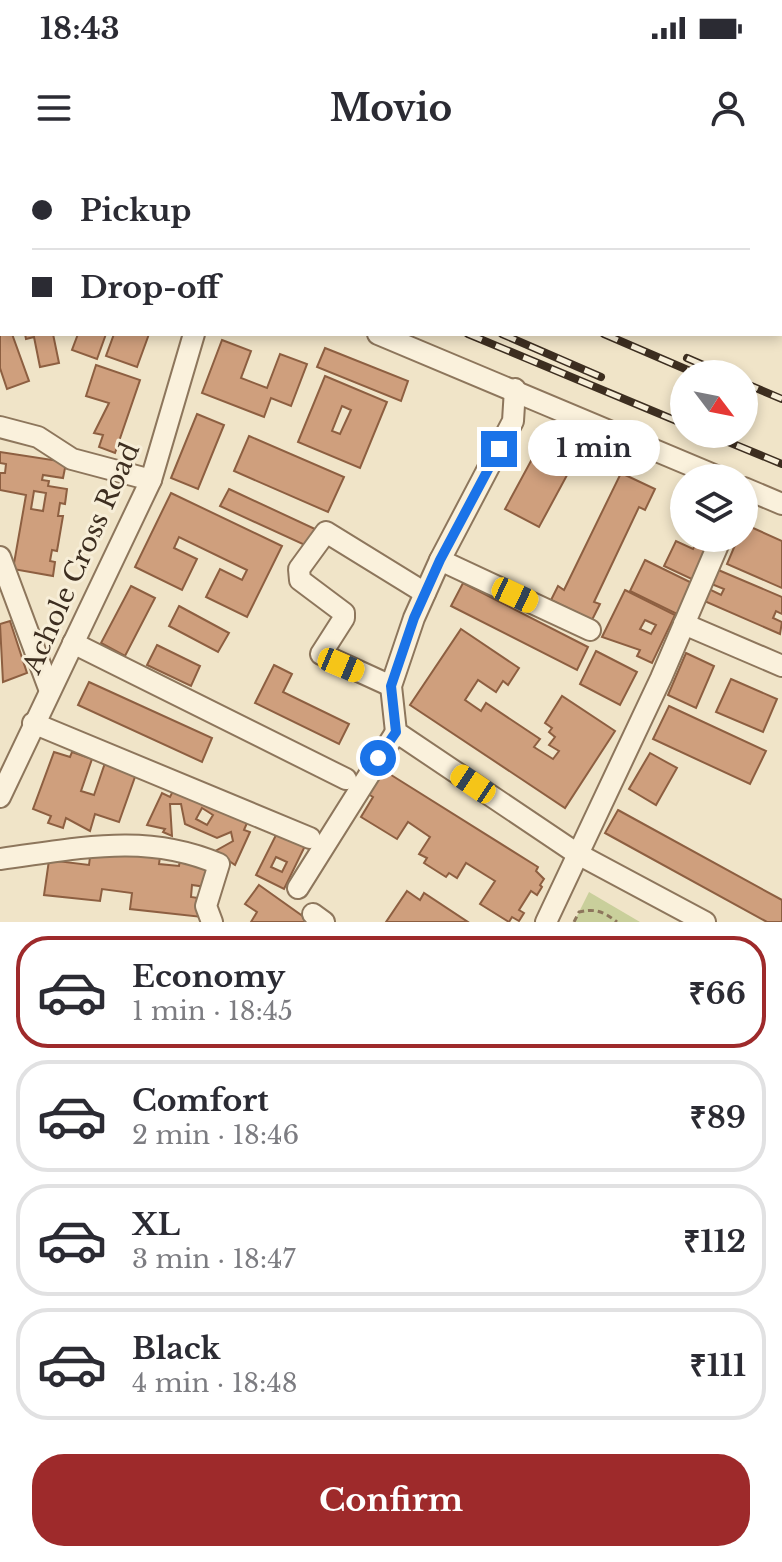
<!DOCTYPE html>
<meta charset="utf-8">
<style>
:root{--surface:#fff;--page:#f2f2f3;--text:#2b2b33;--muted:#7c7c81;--line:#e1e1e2;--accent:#9e2a2b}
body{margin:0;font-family:"Libre Baskerville",serif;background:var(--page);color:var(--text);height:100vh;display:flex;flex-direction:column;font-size:30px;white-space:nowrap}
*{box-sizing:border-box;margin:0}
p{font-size:26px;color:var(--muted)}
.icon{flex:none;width:44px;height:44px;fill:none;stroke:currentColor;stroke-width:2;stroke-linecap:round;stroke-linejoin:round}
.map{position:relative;height:762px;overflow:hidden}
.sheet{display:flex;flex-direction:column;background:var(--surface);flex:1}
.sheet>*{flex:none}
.hud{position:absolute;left:0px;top:0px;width:782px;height:176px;box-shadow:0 4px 12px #0003;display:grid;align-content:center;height:176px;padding:0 32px;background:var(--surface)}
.needle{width:52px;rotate:122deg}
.tools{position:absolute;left:670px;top:200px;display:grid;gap:16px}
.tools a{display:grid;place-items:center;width:88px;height:88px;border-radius:50%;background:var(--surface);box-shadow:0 4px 12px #0003;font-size:40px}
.end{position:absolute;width:36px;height:36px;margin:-18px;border:10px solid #1a73e8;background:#fff;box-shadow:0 0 0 4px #fff}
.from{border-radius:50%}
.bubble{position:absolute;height:56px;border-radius:28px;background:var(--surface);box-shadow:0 4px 12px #0003;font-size:26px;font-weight:700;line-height:56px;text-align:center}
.car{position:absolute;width:24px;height:48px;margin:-24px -12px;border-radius:10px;box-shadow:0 0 6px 2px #0007;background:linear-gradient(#f5c518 24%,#345 0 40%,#f5c518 0 76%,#345 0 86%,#f5c518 0)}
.hud b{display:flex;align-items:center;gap:28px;height:76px;font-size:30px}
.hud b+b{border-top:2px solid var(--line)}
.hud i{width:20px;height:20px;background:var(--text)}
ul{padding:14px 0 0;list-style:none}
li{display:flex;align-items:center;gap:24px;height:112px;margin:0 16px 12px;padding:0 16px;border:4px solid var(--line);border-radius:32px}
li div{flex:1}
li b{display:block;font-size:30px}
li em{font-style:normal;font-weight:700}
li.on{border-color:var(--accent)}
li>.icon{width:72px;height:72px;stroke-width:1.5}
.primary-button{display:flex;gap:16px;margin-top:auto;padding:16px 32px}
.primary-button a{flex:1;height:92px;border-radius:32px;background:var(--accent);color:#fff;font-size:32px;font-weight:700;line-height:92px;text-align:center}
.status{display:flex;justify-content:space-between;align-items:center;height:56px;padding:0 40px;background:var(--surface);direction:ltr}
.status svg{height:22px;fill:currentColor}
header{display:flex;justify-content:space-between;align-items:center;height:104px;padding:0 32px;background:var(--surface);font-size:36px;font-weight:700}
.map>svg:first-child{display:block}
.green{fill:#c9cf9b}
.building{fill:#cf9f7d;stroke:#8d5f41;stroke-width:2;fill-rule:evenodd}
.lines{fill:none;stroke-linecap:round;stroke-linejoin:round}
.minor-casing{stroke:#8d765c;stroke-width:24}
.path{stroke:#8d765c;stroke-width:3;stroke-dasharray:6 4;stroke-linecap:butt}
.minor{stroke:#faf1dc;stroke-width:20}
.rail-casing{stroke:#3d2e20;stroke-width:8}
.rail{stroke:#f7eed8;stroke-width:5;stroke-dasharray:15;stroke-linecap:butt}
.route{stroke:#1a73e8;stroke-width:10}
.labels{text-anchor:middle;stroke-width:6;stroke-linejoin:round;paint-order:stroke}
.street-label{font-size:26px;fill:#3d2e20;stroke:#f7eed8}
</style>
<div class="status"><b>18:43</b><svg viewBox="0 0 49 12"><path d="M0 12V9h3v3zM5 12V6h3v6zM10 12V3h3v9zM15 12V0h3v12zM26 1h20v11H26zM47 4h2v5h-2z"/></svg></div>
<header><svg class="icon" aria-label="menu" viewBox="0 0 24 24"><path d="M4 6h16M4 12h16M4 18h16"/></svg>Movio<svg class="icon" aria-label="person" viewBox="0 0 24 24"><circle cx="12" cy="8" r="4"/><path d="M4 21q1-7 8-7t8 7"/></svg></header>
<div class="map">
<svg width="782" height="762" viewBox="0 0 782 762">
<rect width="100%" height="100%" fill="#f0e4c8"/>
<!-- green -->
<polygon class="green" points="589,732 640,762 574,762"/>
<!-- building -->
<g class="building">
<polygon points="0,139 2,174 12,174 29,221 7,229 0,208"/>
<polygon points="25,174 53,174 59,203 40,207 34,177 26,179"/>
<polygon points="78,174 106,174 97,199 72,190"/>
<polygon points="114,174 149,174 137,207 106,196"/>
<polygon points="222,180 251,191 241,218 267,228 280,194 307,204 291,246 271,238 264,257 202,233"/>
<polygon points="325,188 408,221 401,241 317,207"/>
<polygon points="96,205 140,220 115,293 99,287 103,275 94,273 109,243 86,236"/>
<path d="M 325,216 L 387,242 L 360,308 L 298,282 ZM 342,246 L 351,250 L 340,274 L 332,271 Z"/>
<polygon points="197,254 224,265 198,329 171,318"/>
<polygon points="545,275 579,293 539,367 505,349"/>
<polygon points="249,276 344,317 328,352 234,311"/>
<path d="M 0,292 L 72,303 L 70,309 L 65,308 L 63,318 L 43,315 L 42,320 L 49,321 L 48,326 L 67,329 L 65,344 L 60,343 L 58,356 L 63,356 L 57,391 L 52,390 L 50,401 L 55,402 L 53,416 L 13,409 L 26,335 L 0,330 L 0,313 L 5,313 L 6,304 L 0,303 ZM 34,331 L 46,333 L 43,351 L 31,349 Z"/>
<polygon points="621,313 655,329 645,350 639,347 594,442 600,444 592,460 551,440 558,426 564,430"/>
<polygon points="229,329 315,369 307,386 220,346"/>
<polygon points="171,333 282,386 247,457 206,437 220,409 242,420 247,410 179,377 174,388 197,399 182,430 135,407"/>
<polygon points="744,364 782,381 782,428 727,404 738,378 744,378"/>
<polygon points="694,378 720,378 698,422 664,406 676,381 693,389 698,380"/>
<polygon points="645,400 694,424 679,455 630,431"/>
<polygon points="716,409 782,437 782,454 776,451 773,458 782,462 780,474 702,440 707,428 721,435 724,429 709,423"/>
<polygon points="463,423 588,487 577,510 451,446"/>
<polygon points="131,426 155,438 125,496 101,483"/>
<path d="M 625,430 L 675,455 L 652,503 L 637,496 L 640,490 L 602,477 ZM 645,460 L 656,465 L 651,474 L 640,469 Z"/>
<polygon points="179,446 229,473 218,492 169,466"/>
<polygon points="10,461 27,513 3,522 0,464"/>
<polygon points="461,469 519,508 508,525 503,521 496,532 478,520 465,540 481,551 486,543 540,579 534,587 553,599 559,591 549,585 555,577 549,572 552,568 545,563 562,536 615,571 565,648 410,545"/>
<polygon points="157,485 200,506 191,526 147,505"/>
<polygon points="596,491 637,512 620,545 580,524"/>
<polygon points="686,493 714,506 696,548 668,535"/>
<polygon points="274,505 292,514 283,532 349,564 339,584 255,543"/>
<polygon points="731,519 777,539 763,572 716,552"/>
<polygon points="89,522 212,578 202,602 78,545"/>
<polygon points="669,546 766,591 750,624 653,579"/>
<polygon points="54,592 70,597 72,592 92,599 81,631 94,635 105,603 136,614 119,662 95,654 90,671 66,658 63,668 48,663 51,656 33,649"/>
<polygon points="650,593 677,608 656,645 629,629"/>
<polygon points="380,608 538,707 536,711 544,719 540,725 542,727 537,735 531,731 519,750 524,753 519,761 512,757 509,762 480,744 495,721 466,703 457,718 449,713 446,717 424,703 427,698 419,694 430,677 408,662 397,679 361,657 373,637 365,632"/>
<path d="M 174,629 L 247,663 L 244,670 L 250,672 L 235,705 L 219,694 L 210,694 L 233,681 L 231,672 L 217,678 L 185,664 L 181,644 L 170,644 L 172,676 L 163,672 L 165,669 L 147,665 L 162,633 L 170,637 ZM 202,648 L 213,655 L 207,665 L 196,659 Z"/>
<polygon points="618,650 782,740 782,762 767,762 605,673"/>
<path d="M 278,671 L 306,684 L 284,729 L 256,715 ZM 276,697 L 287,702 L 282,712 L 271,707 Z"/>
<polygon points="91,689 160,697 159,704 179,706 180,700 209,703 206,727 192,725 191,737 205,739 202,757 130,749 132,733 102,729 100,741 44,735 49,700 89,705"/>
<polygon points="259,725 311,762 251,762 257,752 245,744"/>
<polygon points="407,731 420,740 424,733 468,762 386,762"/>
</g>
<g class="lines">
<defs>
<g id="minor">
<polyline points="0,33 2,34"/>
<polyline points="378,174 721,318"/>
<polyline points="515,229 513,261 440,400 414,458 391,526 396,572 576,693 705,762"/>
<polyline points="0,267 38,277 72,299 151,320"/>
<polyline points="744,328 782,344"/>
<polyline points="0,397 50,531"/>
<polyline points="440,400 590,470"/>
<polyline points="684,464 782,506"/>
<polyline points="73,483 346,619"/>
<polyline points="391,526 321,494 344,458 344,453 300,420 299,409 326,372 425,433"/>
<polyline points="33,563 310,678"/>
<polyline points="0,637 151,320 194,174"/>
<path d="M 0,699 C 77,689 145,672 219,704 L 206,746 L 212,762"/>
<polyline points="298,728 396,572"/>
<polyline points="313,754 324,762"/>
<polyline points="546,762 661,518 721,378"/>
</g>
</defs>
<!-- minor casing -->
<use href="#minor" class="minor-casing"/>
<!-- path -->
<g class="path">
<polyline points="375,0 380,2"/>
<polyline points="780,159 782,160"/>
<path d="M 574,762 L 579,752 C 596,748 604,752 617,762"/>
</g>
<!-- minor -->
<use href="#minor" class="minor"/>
<defs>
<g id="rail">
<polyline points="43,0 48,2"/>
<polyline points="87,0 92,2"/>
<polyline points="200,0 204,2"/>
<polyline points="232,0 236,2"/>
<polyline points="468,174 684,264"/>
<polyline points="502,174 601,217"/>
<polyline points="604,174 697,214"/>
<polyline points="687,198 724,214"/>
<polyline points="744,223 782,239"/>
<polyline points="709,274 782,304"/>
</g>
</defs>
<!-- rail casing -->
<use href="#rail" class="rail-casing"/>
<!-- rail -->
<use href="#rail" class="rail"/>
</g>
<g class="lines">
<!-- route -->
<polyline class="route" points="378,598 396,572 391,526 414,458 440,400 499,289"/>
</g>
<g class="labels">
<!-- street labels -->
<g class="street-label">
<text transform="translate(81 398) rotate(-66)" y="9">Achole Cross Road</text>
</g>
</g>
</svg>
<div class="tools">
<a><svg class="needle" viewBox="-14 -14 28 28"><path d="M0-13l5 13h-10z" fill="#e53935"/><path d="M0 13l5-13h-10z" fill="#7c7c81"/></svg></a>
<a><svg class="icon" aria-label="layers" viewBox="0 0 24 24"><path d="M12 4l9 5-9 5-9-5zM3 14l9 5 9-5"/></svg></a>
</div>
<i class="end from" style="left:378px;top:598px"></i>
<i class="end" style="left:499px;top:289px"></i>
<div class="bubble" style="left:528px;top:260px;width:132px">1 min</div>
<i class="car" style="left:515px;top:435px;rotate:115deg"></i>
<i class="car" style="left:341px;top:505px;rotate:113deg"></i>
<i class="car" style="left:473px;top:624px;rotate:304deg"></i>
<div class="hud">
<b><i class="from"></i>Pickup</b>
<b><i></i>Drop-off</b>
</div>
</div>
<section class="sheet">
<ul>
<li class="on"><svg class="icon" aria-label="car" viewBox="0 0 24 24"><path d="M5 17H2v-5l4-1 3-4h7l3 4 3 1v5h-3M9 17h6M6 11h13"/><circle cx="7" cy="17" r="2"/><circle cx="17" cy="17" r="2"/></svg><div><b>Economy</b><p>1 min · 18:45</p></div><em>₹66</em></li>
<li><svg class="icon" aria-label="car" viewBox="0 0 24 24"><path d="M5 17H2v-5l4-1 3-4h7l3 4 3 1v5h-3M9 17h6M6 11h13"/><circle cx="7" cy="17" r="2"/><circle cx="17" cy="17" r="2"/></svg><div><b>Comfort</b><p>2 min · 18:46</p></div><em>₹89</em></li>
<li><svg class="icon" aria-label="car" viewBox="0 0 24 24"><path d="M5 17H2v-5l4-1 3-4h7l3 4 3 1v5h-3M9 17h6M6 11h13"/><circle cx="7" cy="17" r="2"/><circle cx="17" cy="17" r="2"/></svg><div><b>XL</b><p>3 min · 18:47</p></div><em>₹112</em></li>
<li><svg class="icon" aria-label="car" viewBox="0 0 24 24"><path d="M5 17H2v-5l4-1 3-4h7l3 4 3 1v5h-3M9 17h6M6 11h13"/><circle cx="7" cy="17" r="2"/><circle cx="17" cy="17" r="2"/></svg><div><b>Black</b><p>4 min · 18:48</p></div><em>₹111</em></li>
</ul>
<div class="primary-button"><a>Confirm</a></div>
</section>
